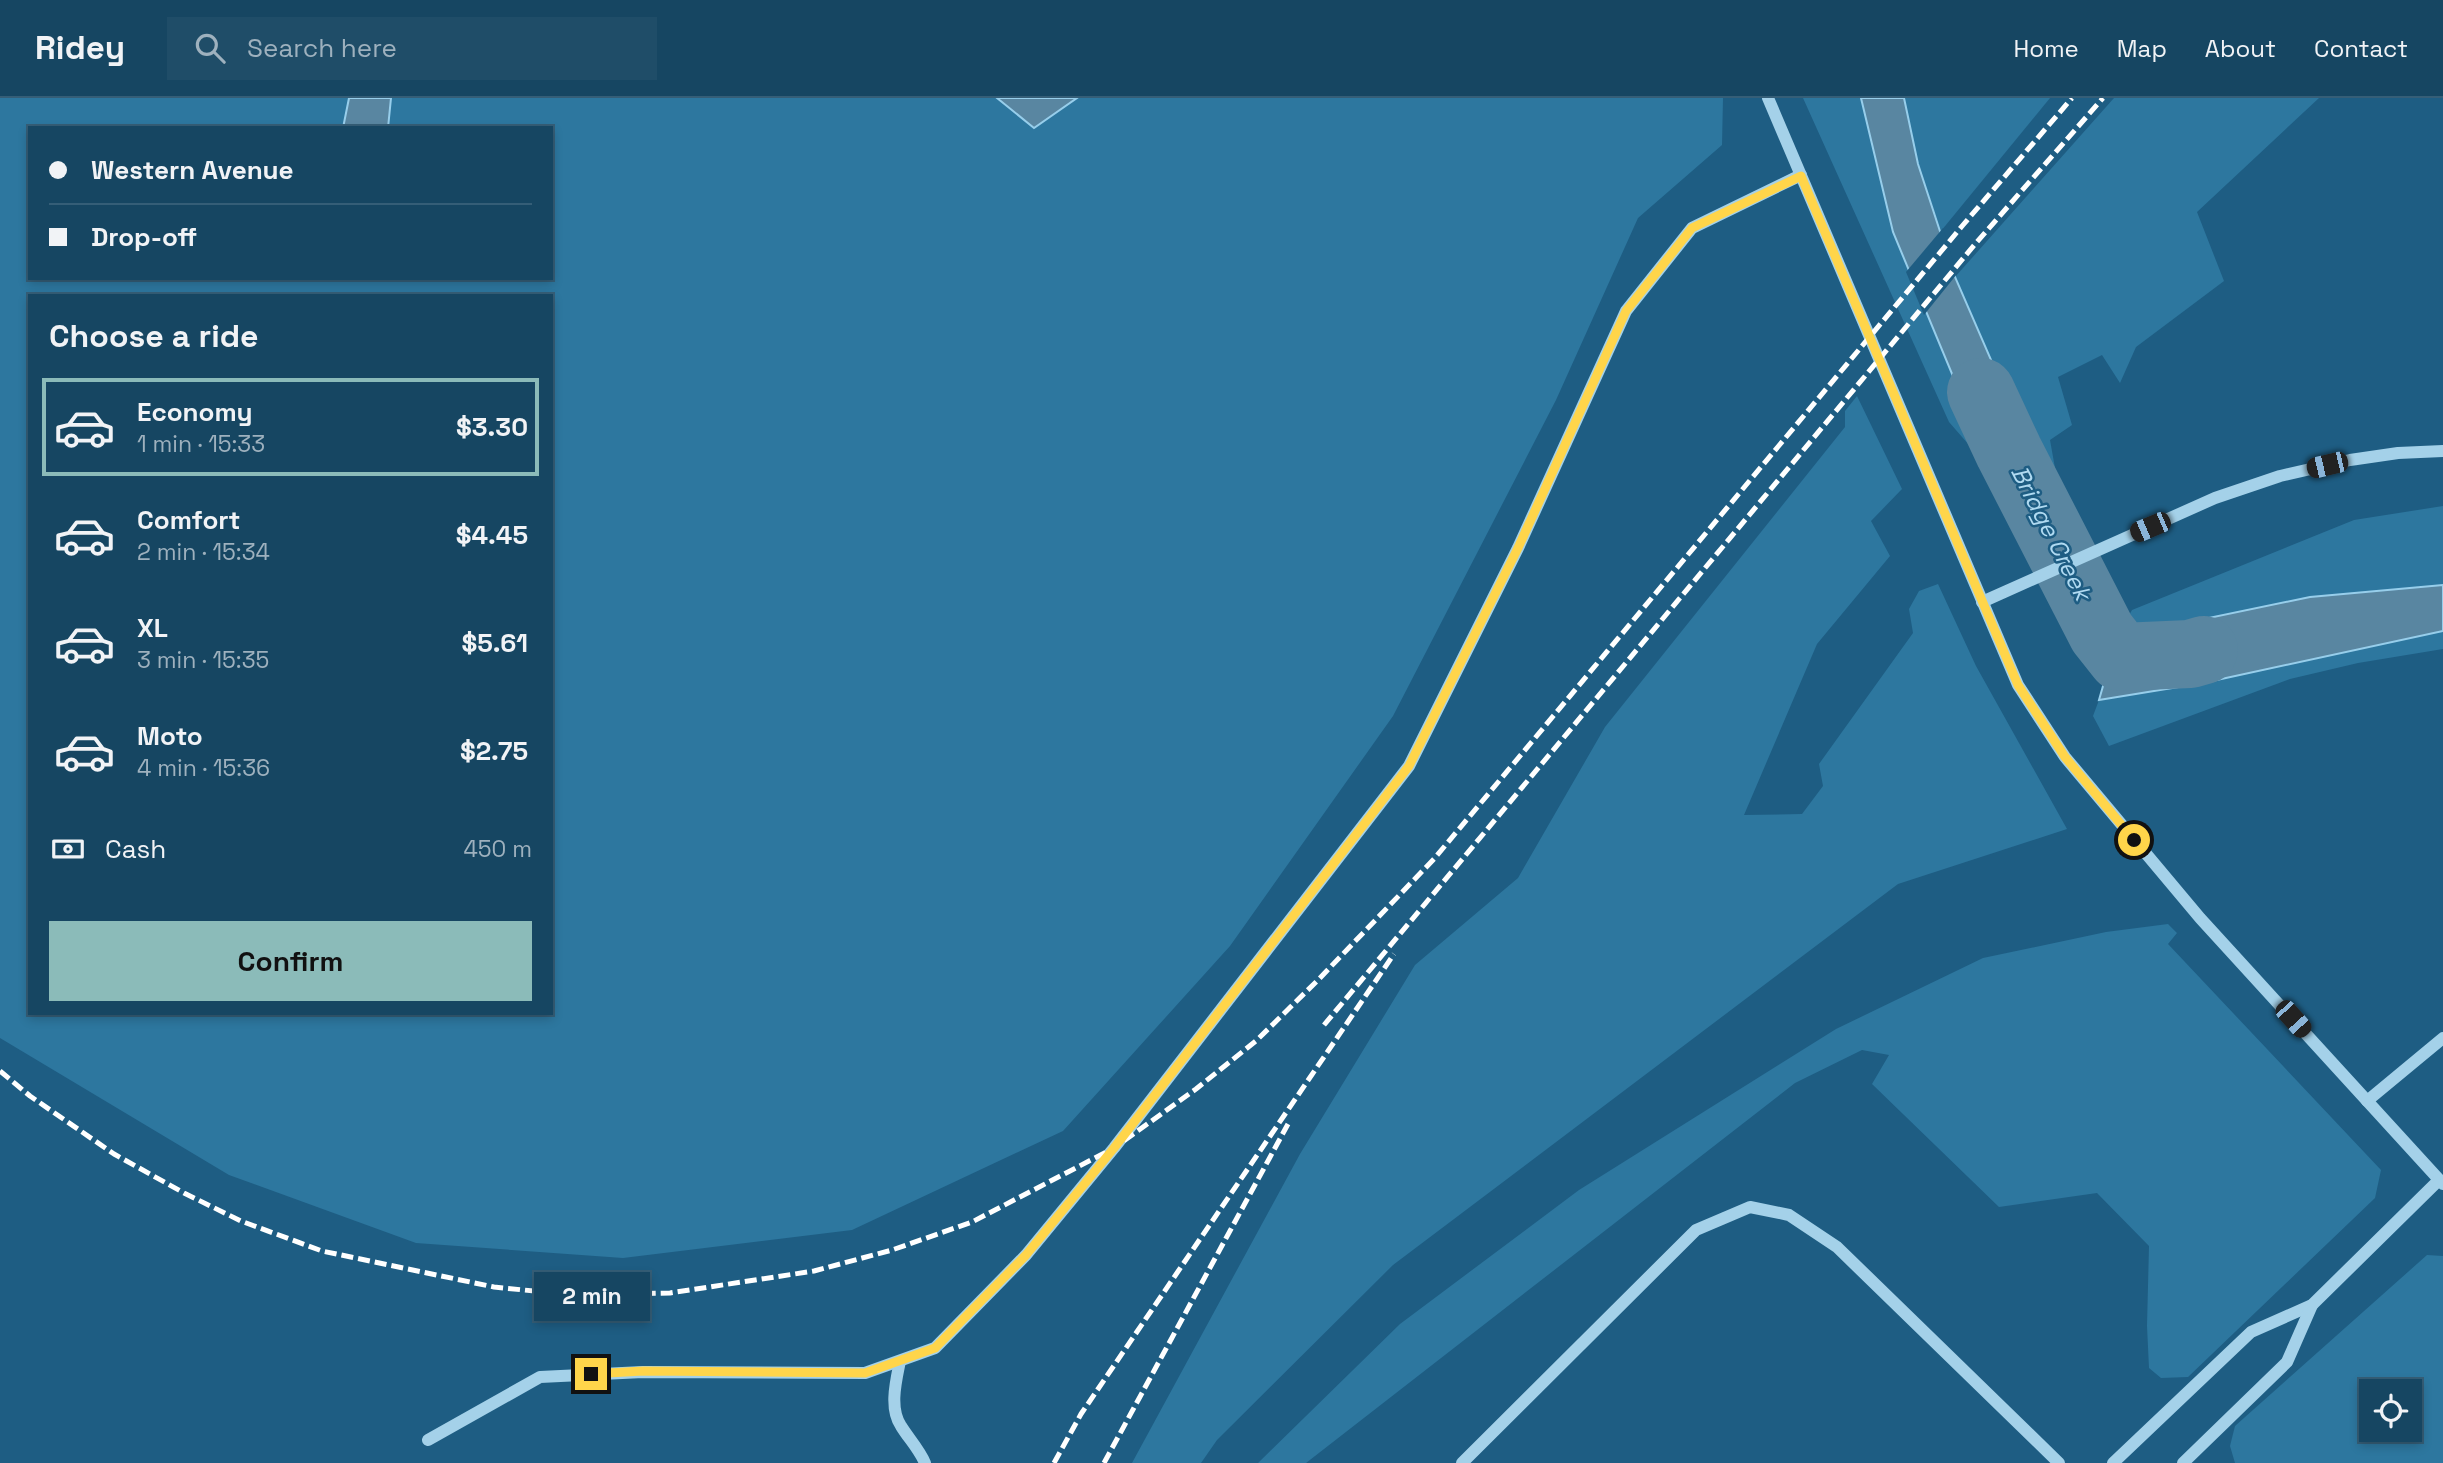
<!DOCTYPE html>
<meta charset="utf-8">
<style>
:root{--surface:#164662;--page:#1f4d68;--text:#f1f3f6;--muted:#9eb1be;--line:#355e77;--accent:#8bbbb9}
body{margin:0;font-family:"Space Grotesk",sans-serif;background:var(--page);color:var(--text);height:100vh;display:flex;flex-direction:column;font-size:26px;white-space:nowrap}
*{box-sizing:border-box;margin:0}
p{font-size:23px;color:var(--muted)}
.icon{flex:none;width:38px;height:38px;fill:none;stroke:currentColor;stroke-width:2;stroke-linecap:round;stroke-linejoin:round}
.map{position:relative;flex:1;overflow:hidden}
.sheet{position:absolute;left:28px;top:196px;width:525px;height:721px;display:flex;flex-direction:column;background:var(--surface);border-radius:0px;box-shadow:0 4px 10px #0003,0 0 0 2px var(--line)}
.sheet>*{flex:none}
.banner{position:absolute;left:28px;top:28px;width:525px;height:154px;border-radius:0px;box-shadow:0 4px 10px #0003,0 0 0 2px var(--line);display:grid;align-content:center;height:154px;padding:0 21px;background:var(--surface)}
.controls{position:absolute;left:2359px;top:1281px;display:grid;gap:14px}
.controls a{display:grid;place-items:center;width:63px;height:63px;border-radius:0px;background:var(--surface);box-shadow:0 4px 10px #0003,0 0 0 2px var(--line);font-size:35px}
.end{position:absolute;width:32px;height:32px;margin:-16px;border:9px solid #ffd54a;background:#111;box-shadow:0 0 0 4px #111}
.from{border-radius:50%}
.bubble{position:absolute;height:49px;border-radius:0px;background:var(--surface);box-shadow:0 4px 10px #0003,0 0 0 2px var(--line);font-size:23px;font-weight:700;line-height:49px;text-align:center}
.car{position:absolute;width:21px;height:42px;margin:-21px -10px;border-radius:9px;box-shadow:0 0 5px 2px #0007;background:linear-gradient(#222 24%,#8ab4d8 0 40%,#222 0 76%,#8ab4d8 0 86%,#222 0)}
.banner b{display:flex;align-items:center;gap:24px;height:66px;font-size:26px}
.banner b+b{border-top:2px solid var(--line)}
.banner i{width:18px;height:18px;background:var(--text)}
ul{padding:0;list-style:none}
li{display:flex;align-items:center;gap:21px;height:98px;margin:0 14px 10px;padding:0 7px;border:4px solid transparent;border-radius:0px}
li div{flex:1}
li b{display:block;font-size:26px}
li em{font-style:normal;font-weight:700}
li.current{border-color:var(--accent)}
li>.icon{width:63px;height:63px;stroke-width:1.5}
h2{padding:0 21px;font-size:32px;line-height:84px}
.pay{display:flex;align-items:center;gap:18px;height:77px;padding:0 21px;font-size:26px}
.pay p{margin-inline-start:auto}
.button{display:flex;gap:14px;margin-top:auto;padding:14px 21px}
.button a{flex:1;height:80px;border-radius:0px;background:var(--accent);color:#111;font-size:28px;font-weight:700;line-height:80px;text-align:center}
header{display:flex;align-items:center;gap:42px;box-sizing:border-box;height:98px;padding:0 35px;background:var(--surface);border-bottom:2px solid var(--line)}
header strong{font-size:33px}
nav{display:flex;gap:38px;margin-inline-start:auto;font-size:24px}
.search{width:490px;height:63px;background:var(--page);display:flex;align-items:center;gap:18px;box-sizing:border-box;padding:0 24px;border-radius:0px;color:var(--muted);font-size:26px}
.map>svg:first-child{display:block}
.green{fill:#2d779f;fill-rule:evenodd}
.water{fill:#5986a1;stroke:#97ceeb;stroke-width:2}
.pier{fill:#1e5d83}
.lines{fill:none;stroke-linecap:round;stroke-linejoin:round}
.river{stroke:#5986a1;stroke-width:68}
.minor{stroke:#a4d1e9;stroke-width:12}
.rail{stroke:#fff;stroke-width:5;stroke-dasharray:12 5;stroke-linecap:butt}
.route{stroke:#ffd54a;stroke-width:9}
.labels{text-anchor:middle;stroke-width:5;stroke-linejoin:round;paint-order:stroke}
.water-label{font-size:24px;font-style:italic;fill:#b0daf1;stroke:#1e5d83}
</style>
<header>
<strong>Ridey</strong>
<div class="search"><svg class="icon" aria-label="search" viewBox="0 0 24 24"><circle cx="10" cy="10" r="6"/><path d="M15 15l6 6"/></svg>Search here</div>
<nav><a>Home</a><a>Map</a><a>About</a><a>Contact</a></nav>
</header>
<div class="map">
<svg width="2443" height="1365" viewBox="0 0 2443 1365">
<rect width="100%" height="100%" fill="#1e5d83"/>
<!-- green -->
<g class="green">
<path d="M 0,0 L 1723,0 L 1722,47 L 1638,120 L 1556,302 L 1393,618 L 1230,848 L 1063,1033 L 852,1132 L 623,1160 L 416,1145 L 229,1077 L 0,940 ZM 30,30 L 551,30 L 551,180 L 30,180 ZM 30,198 L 551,198 L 551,915 L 30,915 Z"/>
<polygon points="1803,0 1861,0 1893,134 1987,360 1969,347 1949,324"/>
<polygon points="1904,0 2050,0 1941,133 1918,66"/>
<polygon points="2114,0 2319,0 2197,114 2224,183 2136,249 2120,285 2102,257 2058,279 2072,327 2050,342 2060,398 2047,391 1955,179"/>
<polygon points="1857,298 1902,391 1871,423 1890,458 1817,546 1744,717 1802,716 1823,688 1819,666 1913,535 1909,511 1919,493 1938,486 1976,568 2067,731 1898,786 1393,1167 1217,1342 1201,1365 1132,1365 1300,1056 1415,867 1518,780 1605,629 1845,329 1845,313"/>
<polygon points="2443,408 2443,487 2310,499 2117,539 2132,512 2354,422"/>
<polygon points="2443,533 2443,551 2358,565 2290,581 2109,648 2093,618 2099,602 2203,585"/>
<polygon points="2168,826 2177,835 2168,846 2381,1072 2375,1100 2188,1279 2161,1280 2149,1270 2147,1228 2149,1148 2097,1095 1999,1109 1872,986 1889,957 1862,952 1795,985 1306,1365 1258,1365 1400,1226 1579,1092 1836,931 1983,860 2106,834"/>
<path d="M 2427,1157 L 2443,1158 L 2443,1365 L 2235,1365 L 2230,1348 L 2235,1328 ZM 2371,1293 L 2410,1293 L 2410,1332 L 2371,1332 Z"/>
</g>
<!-- water -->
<g class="water">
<polygon points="349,0 391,0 388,30 343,30"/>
<polygon points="997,0 1077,0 1034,30"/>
<polygon points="1861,0 1904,0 1918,66 1955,179 2047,391 1987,360 1893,134"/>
<polygon points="2443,487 2443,533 2203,585 2099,602 2117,539 2310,499"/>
</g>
<!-- pier -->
<polygon class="pier" points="1943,130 1957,176 1924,217 1906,174"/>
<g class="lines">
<!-- river -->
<polyline class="river" points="1981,294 2009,354 2102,535 2121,559 2190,556 2204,552"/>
<!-- minor -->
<g class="minor">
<polyline points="1768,0 2018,587 2065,659 2200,820 2443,1086"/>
<polyline points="1982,504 2215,400 2280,378 2350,362 2398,355 2443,353"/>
<polyline points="2367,1003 2443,940"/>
<path d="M 900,1263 C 896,1283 889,1310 901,1328 C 909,1341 919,1351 925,1365"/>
<polyline points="428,1342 540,1279 643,1274 865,1275 935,1250 1026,1157 1114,1050 1409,668 1518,450 1626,213 1692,130 1801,77"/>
<polyline points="1462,1365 1696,1132 1750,1109 1789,1117 1837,1149 2059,1365"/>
<polyline points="2113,1365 2251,1234 2312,1207 2439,1082"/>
<polyline points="2183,1365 2287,1264 2312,1207"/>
</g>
<!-- rail -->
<g class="rail">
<polyline points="1324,927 1976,145 2103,0"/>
<polyline points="0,973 30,998 114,1056 184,1095 241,1123 322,1153 494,1189 573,1197 670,1195 814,1173 892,1152 972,1124 1114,1050 1196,991 1257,942 1318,882 1434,761 1963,127 2072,0"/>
<polyline points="1054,1365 1081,1316 1394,856"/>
<polyline points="1104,1365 1288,1026"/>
</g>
</g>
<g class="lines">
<!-- route -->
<polyline class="route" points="591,1276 643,1273 865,1275 935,1250 1026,1157 1114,1050 1409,668 1518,450 1626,213 1692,130 1801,78 2018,587 2065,659 2134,742"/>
</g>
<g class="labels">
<!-- water labels -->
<g class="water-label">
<text transform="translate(2051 435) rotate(63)" y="8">Bridge Creek</text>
</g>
</g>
</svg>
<div class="controls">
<a><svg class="icon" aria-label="locate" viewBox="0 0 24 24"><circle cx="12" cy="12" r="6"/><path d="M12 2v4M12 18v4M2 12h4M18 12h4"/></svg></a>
</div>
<i class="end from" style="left:2134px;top:742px"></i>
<i class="end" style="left:591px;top:1276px"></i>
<div class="bubble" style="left:534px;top:1174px;width:116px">2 min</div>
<i class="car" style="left:2327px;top:367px;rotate:257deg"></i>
<i class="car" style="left:2150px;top:429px;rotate:247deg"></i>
<i class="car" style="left:2293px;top:921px;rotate:138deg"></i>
<div class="banner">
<b><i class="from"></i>Western Avenue</b>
<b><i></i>Drop-off</b>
</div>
<section class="sheet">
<h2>Choose a ride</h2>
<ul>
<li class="current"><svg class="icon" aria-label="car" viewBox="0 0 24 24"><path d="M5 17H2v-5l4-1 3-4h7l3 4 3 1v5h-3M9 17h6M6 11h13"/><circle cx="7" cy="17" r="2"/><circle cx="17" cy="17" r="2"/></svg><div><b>Economy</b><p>1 min · 15:33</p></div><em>$3.30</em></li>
<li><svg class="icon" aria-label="car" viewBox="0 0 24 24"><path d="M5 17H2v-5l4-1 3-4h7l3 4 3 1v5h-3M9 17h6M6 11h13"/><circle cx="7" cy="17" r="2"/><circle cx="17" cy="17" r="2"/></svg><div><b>Comfort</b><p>2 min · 15:34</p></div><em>$4.45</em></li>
<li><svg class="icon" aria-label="car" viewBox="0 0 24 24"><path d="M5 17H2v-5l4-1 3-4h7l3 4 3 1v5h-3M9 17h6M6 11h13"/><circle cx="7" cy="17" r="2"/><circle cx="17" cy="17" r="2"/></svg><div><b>XL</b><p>3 min · 15:35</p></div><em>$5.61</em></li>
<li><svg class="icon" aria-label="car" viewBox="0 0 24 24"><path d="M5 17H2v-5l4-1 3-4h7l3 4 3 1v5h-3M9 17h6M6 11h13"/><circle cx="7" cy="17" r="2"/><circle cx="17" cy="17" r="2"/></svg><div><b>Moto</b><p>4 min · 15:36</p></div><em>$2.75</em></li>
</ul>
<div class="pay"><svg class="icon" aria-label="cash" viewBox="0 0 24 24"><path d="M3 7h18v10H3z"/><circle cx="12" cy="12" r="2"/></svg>Cash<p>450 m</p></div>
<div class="button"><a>Confirm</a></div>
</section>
</div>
